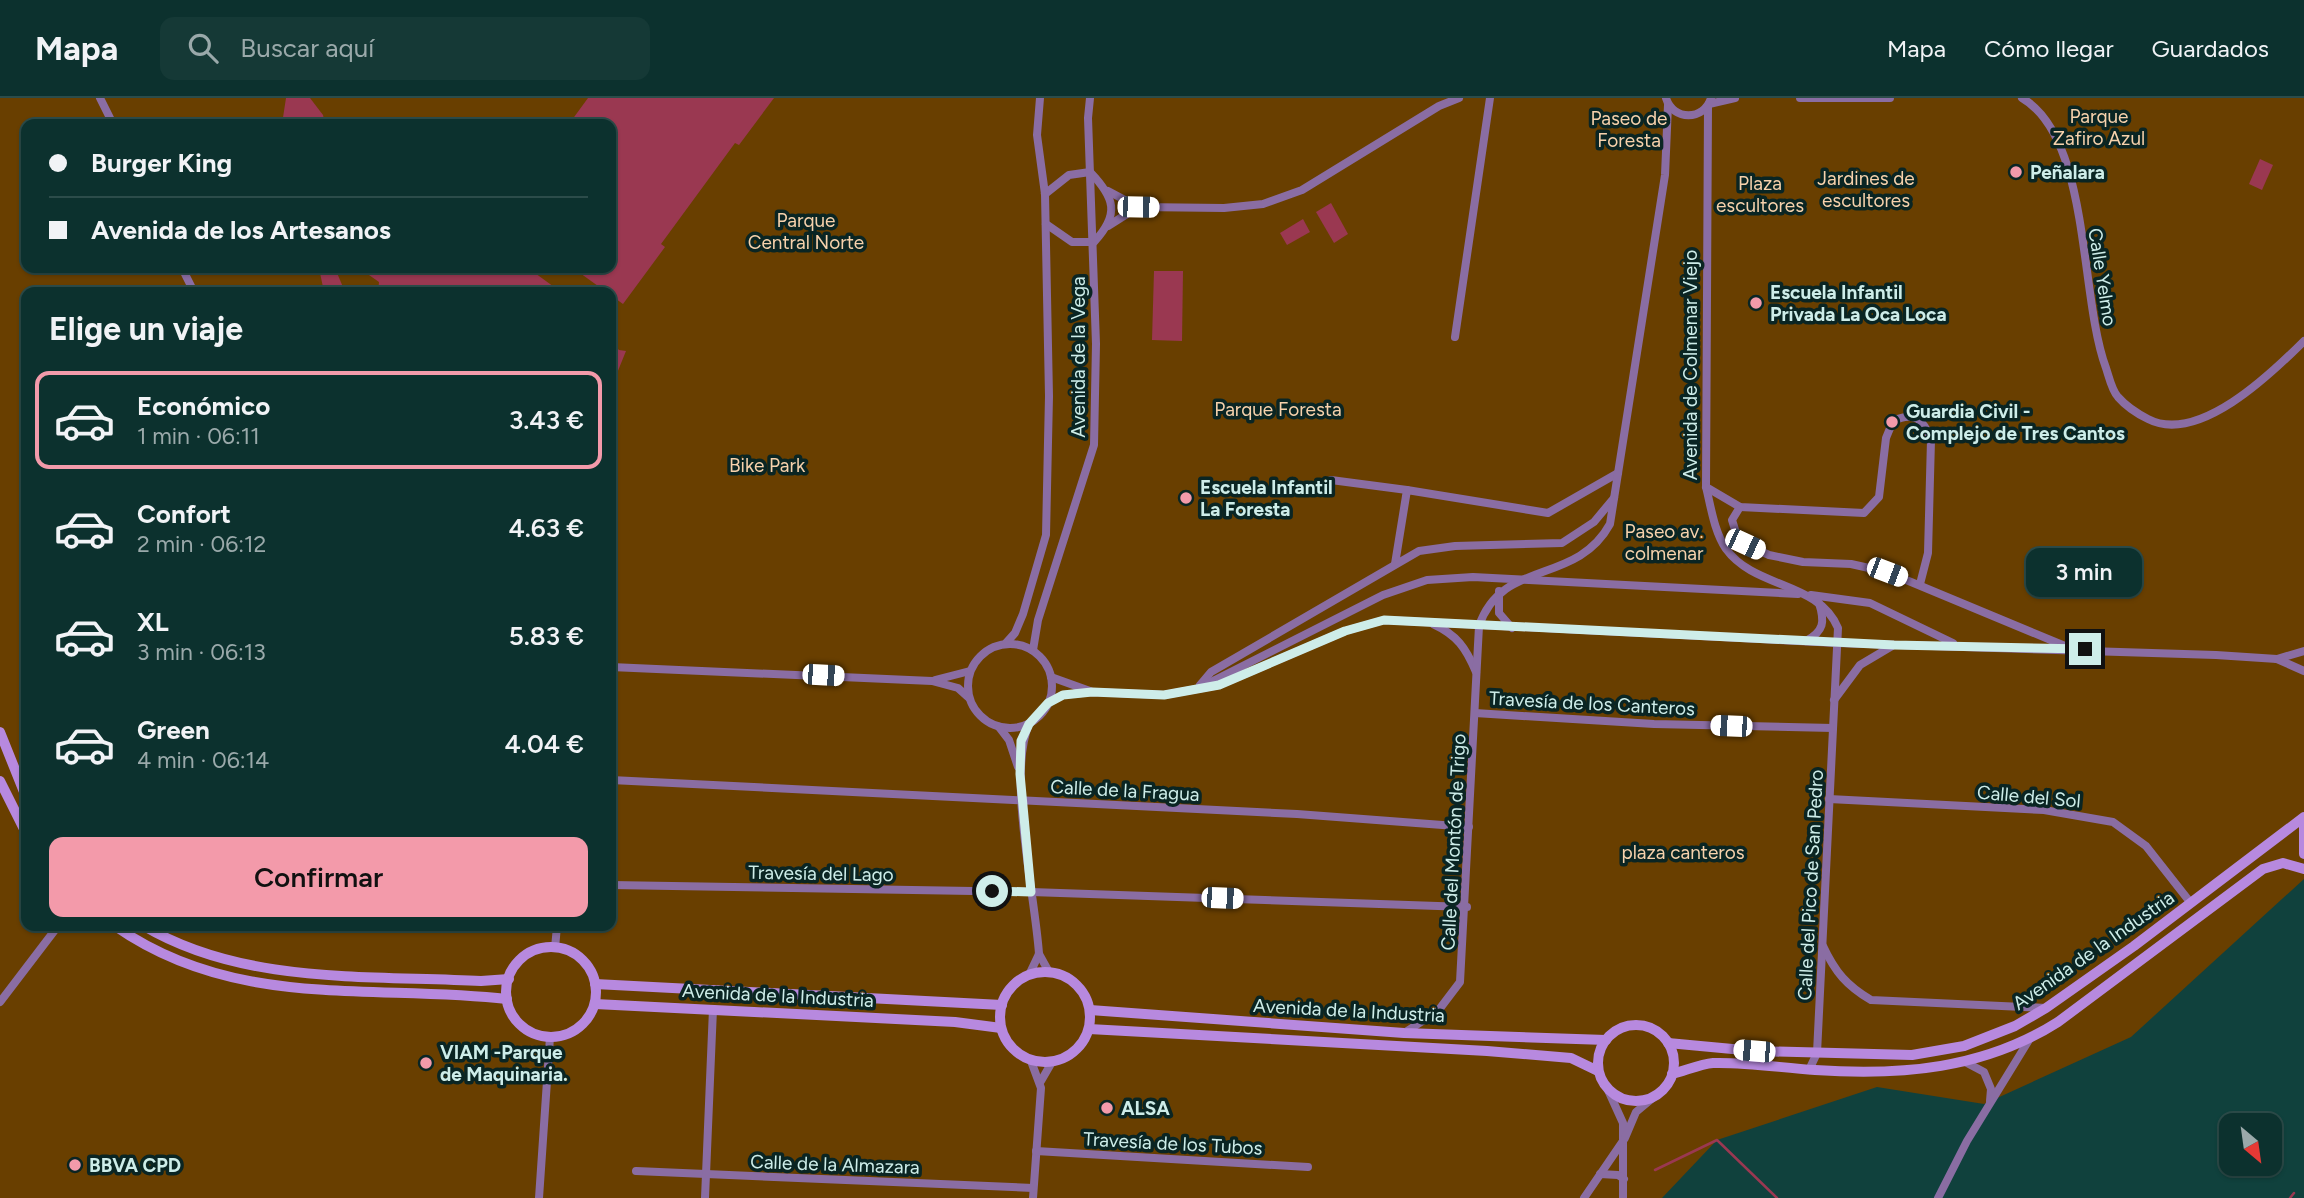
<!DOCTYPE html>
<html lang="es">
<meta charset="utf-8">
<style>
:root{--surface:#0c312e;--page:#153936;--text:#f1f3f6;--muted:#9aa9aa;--line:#2c4c4a;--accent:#f39aaa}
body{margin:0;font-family:Figtree,sans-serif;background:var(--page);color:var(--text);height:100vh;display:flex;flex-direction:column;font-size:26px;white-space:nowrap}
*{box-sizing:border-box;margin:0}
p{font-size:23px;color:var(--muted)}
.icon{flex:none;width:38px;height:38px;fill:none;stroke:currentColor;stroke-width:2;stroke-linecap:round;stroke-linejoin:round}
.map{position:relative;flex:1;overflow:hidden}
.side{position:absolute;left:21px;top:189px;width:595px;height:644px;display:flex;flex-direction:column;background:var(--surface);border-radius:14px;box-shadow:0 2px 5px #0004,0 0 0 2px var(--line)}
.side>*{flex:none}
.hud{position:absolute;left:21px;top:21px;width:595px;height:154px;border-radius:14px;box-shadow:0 2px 5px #0004,0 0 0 2px var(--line);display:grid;align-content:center;height:154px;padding:0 28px;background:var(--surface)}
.needle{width:46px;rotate:151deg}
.tools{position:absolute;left:2219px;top:1015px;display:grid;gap:14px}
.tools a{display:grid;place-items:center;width:63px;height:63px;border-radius:14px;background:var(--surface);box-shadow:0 2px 5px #0004,0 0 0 2px var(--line);font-size:35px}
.end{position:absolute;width:32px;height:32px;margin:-16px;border:9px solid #ceede9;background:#111;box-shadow:0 0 0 4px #111}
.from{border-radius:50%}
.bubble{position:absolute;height:49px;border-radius:14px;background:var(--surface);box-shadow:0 2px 5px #0004,0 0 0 2px var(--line);font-size:23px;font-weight:600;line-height:49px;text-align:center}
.car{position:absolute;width:21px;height:42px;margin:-21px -10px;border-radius:9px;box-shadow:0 0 5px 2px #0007;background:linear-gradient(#fff 24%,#345 0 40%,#fff 0 76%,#345 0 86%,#fff 0)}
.hud b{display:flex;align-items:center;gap:24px;height:66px;font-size:26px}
.hud b+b{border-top:2px solid var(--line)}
.hud i{width:18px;height:18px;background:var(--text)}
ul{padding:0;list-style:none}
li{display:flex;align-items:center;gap:21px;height:98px;margin:0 14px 10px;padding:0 14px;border:4px solid transparent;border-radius:14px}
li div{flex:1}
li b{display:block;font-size:26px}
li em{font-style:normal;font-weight:600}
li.on{border-color:var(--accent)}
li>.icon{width:63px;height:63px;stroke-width:1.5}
h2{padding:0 28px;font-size:32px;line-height:84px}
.action{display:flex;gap:14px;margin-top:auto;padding:14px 28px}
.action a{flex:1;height:80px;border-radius:14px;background:var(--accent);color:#111;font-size:28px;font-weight:600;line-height:80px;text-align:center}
header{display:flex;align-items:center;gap:42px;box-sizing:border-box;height:98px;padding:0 35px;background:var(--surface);border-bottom:2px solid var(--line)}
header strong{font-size:33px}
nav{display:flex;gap:38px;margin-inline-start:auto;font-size:24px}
.search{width:490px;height:63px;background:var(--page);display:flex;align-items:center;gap:18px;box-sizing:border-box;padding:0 24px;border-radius:14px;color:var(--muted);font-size:26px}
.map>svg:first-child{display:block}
.green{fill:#693f00;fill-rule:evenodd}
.water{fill:#9a3851}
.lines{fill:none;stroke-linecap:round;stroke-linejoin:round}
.stream{stroke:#9a3851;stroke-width:2.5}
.street{stroke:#8a6da3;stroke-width:8}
.secondary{stroke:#b789df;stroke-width:10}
.route{stroke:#ceede9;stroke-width:9}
.poi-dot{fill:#f39aaa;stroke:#0a2523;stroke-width:2.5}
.labels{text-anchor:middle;stroke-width:7;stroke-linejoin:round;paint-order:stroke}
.park-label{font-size:19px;fill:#f7d2ac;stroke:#0a2523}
.poi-label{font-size:19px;font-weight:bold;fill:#ceede9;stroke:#0a2523;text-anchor:start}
.street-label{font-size:19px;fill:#ceede9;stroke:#0a2523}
</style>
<header>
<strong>Mapa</strong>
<div class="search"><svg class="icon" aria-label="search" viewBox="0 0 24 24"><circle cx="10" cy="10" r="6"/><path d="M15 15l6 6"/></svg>Buscar aquí</div>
<nav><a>Mapa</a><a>Cómo llegar</a><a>Guardados</a></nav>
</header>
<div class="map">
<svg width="2304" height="1100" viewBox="0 0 2304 1100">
<rect width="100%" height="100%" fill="#10413d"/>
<!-- green -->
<path class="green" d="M 0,0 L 2304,0 L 2304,781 L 2131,939 L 1984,1006 L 1877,989 L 1717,1042 L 1662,1100 L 0,1100 ZM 26,26 L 611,26 L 611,170 L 26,170 ZM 26,194 L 611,194 L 611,828 L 26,828 Z"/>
<!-- water -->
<g class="water">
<polygon points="286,0 310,0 323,17 325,26 282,26"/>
<polygon points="588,0 774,0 739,47 735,45 661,146 665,149 623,206 573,170 611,170 611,26 569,26"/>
<polygon points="2260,61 2273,67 2262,92 2249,86"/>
<polygon points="1331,105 1348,136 1334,145 1316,114"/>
<polygon points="1303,121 1310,134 1287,147 1280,135"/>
<polygon points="319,170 335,170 345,194 324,194"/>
<polygon points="359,170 528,170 561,194 378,194 379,184"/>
<polygon points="1154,173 1183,173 1182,243 1152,242"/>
<polygon points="611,244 619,252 626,253 611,290"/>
</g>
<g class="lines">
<!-- stream -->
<g class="stream">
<polyline points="1655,1072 1717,1042 1777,1100"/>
<polyline points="2290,1100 2294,1095"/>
</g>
<!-- street -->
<g class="street">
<polyline points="100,0 113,26"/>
<path d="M 1666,0 C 1673,23 1704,23 1711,0"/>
<polyline points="1800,0 1890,0"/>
<path d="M 2022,0 C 2091,40 2079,198 2106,270 C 2109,279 2112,293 2118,299 C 2125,307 2138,316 2148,321 C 2198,347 2271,276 2304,243"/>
<polyline points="1709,6 1735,0"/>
<path d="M 1708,9 L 1706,389 C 1711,409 1714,433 1726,451 C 1755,491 1818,483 1838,530 L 1817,955 L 1809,972"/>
<polyline points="1108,93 1138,109 1224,110 1263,106 1302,92 1439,8 1459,0"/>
<path d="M 1045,96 L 1069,77 L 1090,74 C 1115,100 1120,116 1094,144 L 1072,144 L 1046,126"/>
<polyline points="1108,128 1138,109"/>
<polyline points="182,170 194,194"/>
<polyline points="1455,239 1490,0"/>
<polyline points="1331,382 1407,392"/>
<path d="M 1706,389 L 1740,409 L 1864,415 L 1879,399 L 1886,340 L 1893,323 C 1914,313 1924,321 1931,342 L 1928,455 L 1920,486"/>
<polyline points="1740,409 1732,422 1737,438 1745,446 1769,457 1803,464 1851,466 1887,474 2065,548"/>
<polyline points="1395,466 1407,392 1548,415 1618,375"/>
<polyline points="1499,493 1499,515 1512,530"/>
<polyline points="1811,497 1870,505 1953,545"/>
<path d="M 1433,526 C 1457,537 1466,550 1476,574"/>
<path d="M 1806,543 C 1824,533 1825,524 1819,505"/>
<polyline points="1006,545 1015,535 1023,516 1046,437 1049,298 1045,96 1037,37 1040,0"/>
<circle cx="1010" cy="588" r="42"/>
<polyline points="1033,552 1038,522 1094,347 1096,246 1088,20 1090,0"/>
<polyline points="2277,561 2304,553"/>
<polyline points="611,569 932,583 958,590 968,599"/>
<polyline points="1051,579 1090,593"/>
<polyline points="935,582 970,573"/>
<polyline points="1200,587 1211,574 1419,453 1455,448 1562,445 1594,424 1614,400"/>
<polyline points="1205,587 1383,497 1427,482 1473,479 1798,496"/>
<polyline points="1834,602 1860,567 1892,548"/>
<polyline points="1048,605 1063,597 1092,594 1164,597 1219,587 1345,533 1384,522 1837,545 2216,557 2277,561 2304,573"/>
<polyline points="1475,615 1654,626 1833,630"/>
<path d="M 1029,626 C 1007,678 1035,796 1039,856 L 1029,877"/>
<polyline points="999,629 1009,642 1018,669"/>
<polyline points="611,682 1297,716 1469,729"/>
<polyline points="1829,701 2044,712 2113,724 2146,748 2190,804"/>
<polyline points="611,787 1031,794 1467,809"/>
<path d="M 1823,848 C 1835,874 1847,888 1871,902 L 2046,910"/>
<polyline points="555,850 557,828"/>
<polyline points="1039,856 1049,874"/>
<polyline points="0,904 58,828"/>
<path d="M 1404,935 L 1438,913 L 1460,884 L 1479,528 C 1502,460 1576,488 1610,426 L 1665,77 L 1668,7"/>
<polyline points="1031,963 1041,990 1033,1100"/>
<polyline points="1967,965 1984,974 1991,991 1990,1003"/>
<polyline points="1041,983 1052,964"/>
<polyline points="1608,992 1623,1025 1623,1100"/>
<polyline points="1036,1053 1308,1069"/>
<polyline points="636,1073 1033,1090"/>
<polyline points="1600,1076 1618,1077 1624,1081"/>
<polyline points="539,1100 550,939"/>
<polyline points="705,1100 713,911"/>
<polyline points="1584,1100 1625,1040 1636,1014 1654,999"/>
<polyline points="1938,1100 1967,1043 2029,942"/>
</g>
<!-- secondary -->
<g class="secondary">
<polyline points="0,634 26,699"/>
<polyline points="0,683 26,735"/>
<polyline points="2304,728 2304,756"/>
<path d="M 115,828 C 235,912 369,886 507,901"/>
<path d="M 144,828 C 244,887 368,877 481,883 L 509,881"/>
<circle cx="551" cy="894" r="45"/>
<circle cx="1045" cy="919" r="45"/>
<polyline points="595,886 1002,907"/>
<polyline points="595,906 955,924 1001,930"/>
<polyline points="1090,912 1404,935 1606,942"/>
<circle cx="1636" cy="965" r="38"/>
<polyline points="1089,931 1487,953 1571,960 1598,973"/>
<polyline points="1668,945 1754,953 1912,957 1964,948 2015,928 2046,910 2134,848 2304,719"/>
<path d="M 1672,976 C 1685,973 1700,966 1713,965 C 1747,964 1782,970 1815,972 C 1901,978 1984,971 2058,924 L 2263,771 L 2283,765 L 2304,771"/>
</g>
</g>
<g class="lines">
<!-- route -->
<polyline class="route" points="992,793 1031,794 1020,676 1021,643 1029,626 1048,605 1063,597 1092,594 1164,597 1219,587 1345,533 1384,522 1894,547 2085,551"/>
</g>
<!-- markers -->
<g class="poi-dot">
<circle cx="2016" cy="74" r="7"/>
<circle cx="1756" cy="205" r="7"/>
<circle cx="1892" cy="324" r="7"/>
<circle cx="1186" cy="400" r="7"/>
<circle cx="426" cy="965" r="7"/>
<circle cx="1107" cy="1010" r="7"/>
<circle cx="75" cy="1067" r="7"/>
</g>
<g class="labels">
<!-- park labels -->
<g class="park-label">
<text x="2099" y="25">Parque<tspan x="2099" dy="22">Zafiro Azul</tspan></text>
<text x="1629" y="27">Paseo de<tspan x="1629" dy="22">Foresta</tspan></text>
<text x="1866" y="87">Jardines de<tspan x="1866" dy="22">escultores</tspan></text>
<text x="1760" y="92">Plaza<tspan x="1760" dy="22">escultores</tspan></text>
<text x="806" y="129">Parque<tspan x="806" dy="22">Central Norte</tspan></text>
<text x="1278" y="318">Parque Foresta</text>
<text x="767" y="374">Bike Park</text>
<text x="1664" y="440">Paseo av.<tspan x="1664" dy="22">colmenar</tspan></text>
<text x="1683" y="761">plaza canteros</text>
</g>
<!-- poi labels -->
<g class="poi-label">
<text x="2030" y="81">Peñalara</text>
<text x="1770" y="201">Escuela Infantil<tspan x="1770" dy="22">Privada La Oca Loca</tspan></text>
<text x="1906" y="320">Guardia Civil -<tspan x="1906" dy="22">Complejo de Tres Cantos</tspan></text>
<text x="1200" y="396">Escuela Infantil<tspan x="1200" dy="22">La Foresta</tspan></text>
<text x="440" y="961">VIAM -Parque<tspan x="440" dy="22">de Maquinaria.</tspan></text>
<text x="1121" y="1017">ALSA</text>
<text x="89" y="1074">BBVA CPD</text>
</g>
<!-- street labels -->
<g class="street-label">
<text transform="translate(2103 179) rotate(81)" y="7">Calle Yelmo</text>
<text transform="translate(1078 259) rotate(-90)" y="7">Avenida de la Vega</text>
<text transform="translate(1690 267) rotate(-90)" y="7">Avenida de Colmenar Viejo</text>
<text transform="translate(1592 605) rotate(3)" y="7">Travesía de los Canteros</text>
<text transform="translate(1125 692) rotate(3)" y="7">Calle de la Fragua</text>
<text transform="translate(2029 698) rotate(5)" y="7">Calle del Sol</text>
<text transform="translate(1453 744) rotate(-87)" y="7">Calle del Montón de Trigo</text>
<text transform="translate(821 775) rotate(1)" y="7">Travesía del Lago</text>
<text transform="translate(1810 787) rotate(-87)" y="7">Calle del Pico de San Pedro</text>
<text transform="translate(2093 852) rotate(-35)" y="7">Avenida de la Industria</text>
<text transform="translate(778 897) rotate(3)" y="7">Avenida de la Industria</text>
<text transform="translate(1349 912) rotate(3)" y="7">Avenida de la Industria</text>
<text transform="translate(1173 1045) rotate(3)" y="7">Travesía de los Tubos</text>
<text transform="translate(835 1066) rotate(2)" y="7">Calle de la Almazara</text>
</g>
</g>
</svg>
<div class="tools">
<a><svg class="needle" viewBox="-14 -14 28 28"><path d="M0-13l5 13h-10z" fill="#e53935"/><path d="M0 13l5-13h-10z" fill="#9aa9aa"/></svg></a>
</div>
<i class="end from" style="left:992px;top:793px"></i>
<i class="end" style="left:2085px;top:551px"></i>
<div class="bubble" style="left:2026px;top:450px;width:116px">3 min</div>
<i class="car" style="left:1138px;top:109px;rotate:91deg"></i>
<i class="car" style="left:1745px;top:446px;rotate:115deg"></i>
<i class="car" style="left:1887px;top:474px;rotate:111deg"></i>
<i class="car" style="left:823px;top:577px;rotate:93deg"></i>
<i class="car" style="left:1731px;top:628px;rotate:272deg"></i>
<i class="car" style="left:1222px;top:800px;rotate:92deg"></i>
<i class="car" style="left:1754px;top:953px;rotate:275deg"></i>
<div class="hud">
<b><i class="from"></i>Burger King</b>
<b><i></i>Avenida de los Artesanos</b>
</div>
<section class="side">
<h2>Elige un viaje</h2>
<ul>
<li class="on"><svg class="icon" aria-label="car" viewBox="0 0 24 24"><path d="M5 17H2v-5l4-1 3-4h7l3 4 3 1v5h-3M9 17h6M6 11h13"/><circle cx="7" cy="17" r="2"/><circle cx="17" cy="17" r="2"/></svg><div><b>Económico</b><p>1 min · 06:11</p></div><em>3.43 €</em></li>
<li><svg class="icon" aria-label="car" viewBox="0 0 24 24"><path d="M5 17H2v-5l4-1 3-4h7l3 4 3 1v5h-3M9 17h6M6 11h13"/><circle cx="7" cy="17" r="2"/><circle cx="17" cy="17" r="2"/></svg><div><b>Confort</b><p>2 min · 06:12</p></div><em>4.63 €</em></li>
<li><svg class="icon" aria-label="car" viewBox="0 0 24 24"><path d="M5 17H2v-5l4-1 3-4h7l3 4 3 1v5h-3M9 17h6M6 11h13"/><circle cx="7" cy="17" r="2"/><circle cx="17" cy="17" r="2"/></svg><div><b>XL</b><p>3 min · 06:13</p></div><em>5.83 €</em></li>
<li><svg class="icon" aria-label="car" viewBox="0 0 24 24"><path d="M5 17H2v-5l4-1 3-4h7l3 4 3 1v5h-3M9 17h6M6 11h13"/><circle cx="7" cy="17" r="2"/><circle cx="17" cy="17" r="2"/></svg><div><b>Green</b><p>4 min · 06:14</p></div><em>4.04 €</em></li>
</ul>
<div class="action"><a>Confirmar</a></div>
</section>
</div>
